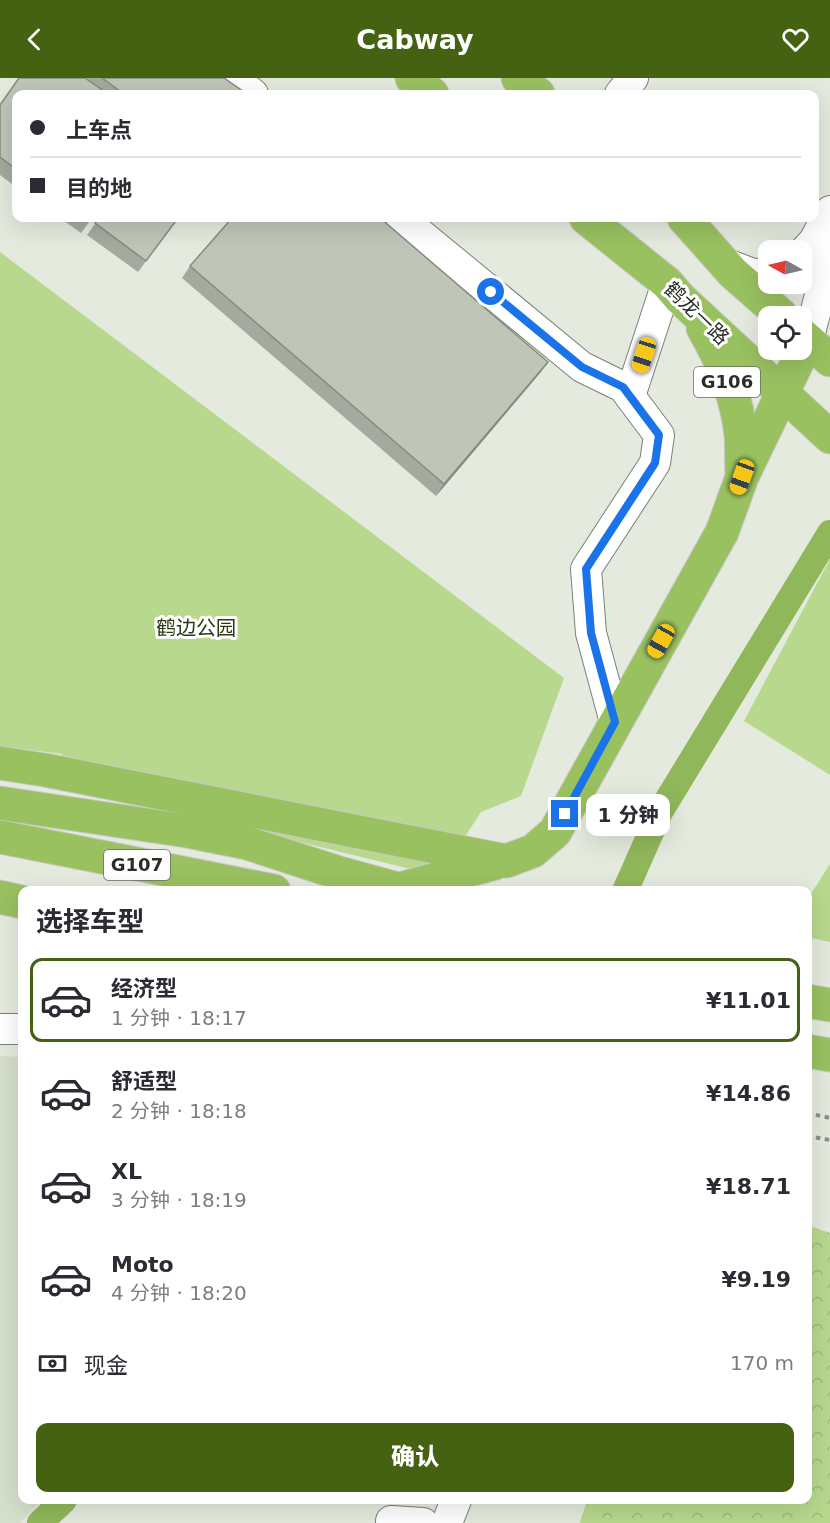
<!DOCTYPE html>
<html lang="zh">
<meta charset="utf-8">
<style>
:root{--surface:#fff;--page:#f2f2f3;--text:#2b2b33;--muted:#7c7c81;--line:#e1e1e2;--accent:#456112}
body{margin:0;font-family:"DejaVu Sans","Noto Sans SC",sans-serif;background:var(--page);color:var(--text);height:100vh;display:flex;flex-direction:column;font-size:22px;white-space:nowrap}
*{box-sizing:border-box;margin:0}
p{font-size:20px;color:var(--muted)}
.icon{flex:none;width:33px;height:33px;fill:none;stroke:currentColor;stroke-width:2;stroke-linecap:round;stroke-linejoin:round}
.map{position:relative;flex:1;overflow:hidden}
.sheet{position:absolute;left:18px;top:808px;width:794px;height:618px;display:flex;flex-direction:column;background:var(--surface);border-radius:12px;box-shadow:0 6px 24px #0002}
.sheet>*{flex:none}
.hud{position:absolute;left:12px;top:12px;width:807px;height:132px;border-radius:12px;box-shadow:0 6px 24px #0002;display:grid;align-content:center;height:132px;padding:0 18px;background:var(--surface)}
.needle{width:39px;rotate:278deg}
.fabs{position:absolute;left:758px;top:162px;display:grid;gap:12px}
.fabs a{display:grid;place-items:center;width:54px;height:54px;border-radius:12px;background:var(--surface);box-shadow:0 6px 24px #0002;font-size:30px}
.end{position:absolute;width:27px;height:27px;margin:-14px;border:8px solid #1a73e8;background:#fff;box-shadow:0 0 0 3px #fff}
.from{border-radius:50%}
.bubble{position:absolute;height:42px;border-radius:12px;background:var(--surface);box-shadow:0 6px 24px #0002;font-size:20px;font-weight:800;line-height:42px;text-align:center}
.car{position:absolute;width:18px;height:36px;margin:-18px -9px;border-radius:8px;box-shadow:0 0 4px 2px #0007;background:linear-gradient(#f5c518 24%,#345 0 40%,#f5c518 0 76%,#345 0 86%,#f5c518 0)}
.hud b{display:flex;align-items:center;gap:21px;height:57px;font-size:22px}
.hud b+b{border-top:2px solid var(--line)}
.hud i{width:15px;height:15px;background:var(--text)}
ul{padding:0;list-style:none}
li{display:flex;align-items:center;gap:18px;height:84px;margin:0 12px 9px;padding:0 6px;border:3px solid transparent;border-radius:12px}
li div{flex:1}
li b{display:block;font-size:22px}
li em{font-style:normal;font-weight:800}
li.current{border-color:var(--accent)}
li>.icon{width:54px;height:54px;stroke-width:1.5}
h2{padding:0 18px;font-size:27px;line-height:72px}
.pay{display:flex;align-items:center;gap:15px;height:66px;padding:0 18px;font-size:22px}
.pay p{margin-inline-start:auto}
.action{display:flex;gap:12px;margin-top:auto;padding:12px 18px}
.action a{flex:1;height:69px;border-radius:12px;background:var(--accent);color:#fff;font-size:24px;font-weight:800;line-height:69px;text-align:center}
header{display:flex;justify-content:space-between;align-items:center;height:78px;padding:0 18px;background:var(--accent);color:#fff;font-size:27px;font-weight:800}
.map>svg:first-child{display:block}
.built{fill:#d6dfcc}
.forest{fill:url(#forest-crowns)}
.green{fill:#b8d88e}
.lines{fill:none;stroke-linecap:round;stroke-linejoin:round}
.canal{stroke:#91b75b;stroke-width:26}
.minor-casing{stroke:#7b8175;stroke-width:32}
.highway-casing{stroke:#c8c9c7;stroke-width:35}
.path{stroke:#8c9187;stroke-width:4;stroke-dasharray:4.5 4.5;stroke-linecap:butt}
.minor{stroke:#fff;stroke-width:30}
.highway{stroke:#99c160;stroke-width:33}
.wall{fill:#a4aa9e}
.shaded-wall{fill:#868b81}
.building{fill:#bfc6b8;stroke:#868b81;stroke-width:1.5}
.route{stroke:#1a73e8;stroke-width:8}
.labels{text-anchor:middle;stroke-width:6;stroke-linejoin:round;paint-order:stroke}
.shield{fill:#fff;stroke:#6b6d68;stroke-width:1.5}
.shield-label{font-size:18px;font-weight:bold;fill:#2b2e28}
.street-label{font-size:20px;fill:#2b2e28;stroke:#fff}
.park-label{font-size:20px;fill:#2b3a14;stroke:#fff}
</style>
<header><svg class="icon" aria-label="back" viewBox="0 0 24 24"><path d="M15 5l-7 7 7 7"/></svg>Cabway<svg class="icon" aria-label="heart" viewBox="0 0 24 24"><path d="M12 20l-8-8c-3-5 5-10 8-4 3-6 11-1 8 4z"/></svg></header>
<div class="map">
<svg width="830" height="1445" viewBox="0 0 830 1445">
<defs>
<pattern id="forest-crowns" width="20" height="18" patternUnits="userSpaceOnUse" patternTransform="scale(1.5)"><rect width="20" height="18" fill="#b8d88e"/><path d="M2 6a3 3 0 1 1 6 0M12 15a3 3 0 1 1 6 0" fill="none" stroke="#9eba7a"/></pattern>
</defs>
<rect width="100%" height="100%" fill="#e4eadd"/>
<!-- built -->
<polygon class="built" points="0,978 22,979 22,1422 41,1422 20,1445 0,1445"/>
<!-- forest -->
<polygon class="forest" points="807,1147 830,1155 830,1445 580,1445 587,1422 807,1422"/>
<!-- green -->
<g class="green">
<polygon points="0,174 564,600 521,718 481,734 439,798 80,710 62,676 0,668"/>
<polygon points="830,481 830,697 744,643"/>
<polygon points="830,786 830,864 807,859 807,822"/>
</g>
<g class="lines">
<!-- canal -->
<g class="canal">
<polyline points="625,813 660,734 830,455"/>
<polyline points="40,1445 64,1422"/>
</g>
<defs>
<g id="minor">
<polyline points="233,0 253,16"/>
<polyline points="620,16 633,0"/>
<polyline points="401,140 582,289 623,309 659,357 655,385 586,491 591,555 615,644"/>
<polyline points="801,177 814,163 830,133"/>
<polyline points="724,185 753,196 768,196"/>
<polyline points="808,262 820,217 830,158"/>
<polyline points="630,318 667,205"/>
<polyline points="0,951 22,951"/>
<polyline points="391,1443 423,1445"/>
<polyline points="447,1445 456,1422"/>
</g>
<g id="highway">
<polyline points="412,0 432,16"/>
<polyline points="518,0 538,16"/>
<polyline points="586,140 667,205 680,220 830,359"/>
<polyline points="684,140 733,195 782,238"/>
<path d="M 703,250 C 721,281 737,320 741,357 C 742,369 741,382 742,395"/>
<polyline points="801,256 830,282"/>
<polyline points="0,685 45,692 506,783 533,773 555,754 722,454 742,399 808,262"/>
<polyline points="0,725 187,753 247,765 336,794 405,813"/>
<polyline points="0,759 274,813"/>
<polyline points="400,811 495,785"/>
<polyline points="0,819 22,824"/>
<polyline points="807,923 830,927"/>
<polyline points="807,973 830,977"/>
</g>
</defs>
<!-- minor casing -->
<use href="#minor" class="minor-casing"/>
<!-- highway casing -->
<use href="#highway" class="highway-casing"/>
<!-- path -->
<g class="path">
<polyline points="807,1035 830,1040"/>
<polyline points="807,1058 830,1062"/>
</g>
<!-- minor -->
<use href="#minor" class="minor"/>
<!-- highway -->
<use href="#highway" class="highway"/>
</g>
<!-- wall -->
<g class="wall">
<polygon points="19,0 85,0 87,1 88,0 224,0 247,16 16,16 16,109 0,97 0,27"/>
<polygon points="60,140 92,140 81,155"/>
<polygon points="99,140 178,140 138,194 87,157"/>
<polygon points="190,188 548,284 540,295 436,418 182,200"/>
</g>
<!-- shaded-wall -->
<polygon class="shaded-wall" points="548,284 540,295 436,418 444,406"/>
<!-- building -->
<g class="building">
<polygon points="19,0 85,0 108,16 16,16 16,91 0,79 0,27"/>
<polygon points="102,0 224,0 247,16 124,16"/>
<polygon points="84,140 92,140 89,143"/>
<polygon points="99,140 178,140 146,183 95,145"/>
<polygon points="232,140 380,140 548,284 444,406 190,188"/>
</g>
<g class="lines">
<!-- route -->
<polyline class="route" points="491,214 582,289 623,309 659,357 655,385 586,491 591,555 615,644 565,736"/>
</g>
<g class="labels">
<!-- shield labels -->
<g class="shield">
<rect x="694" y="289" width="66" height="30" rx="4.5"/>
<rect x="104" y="772" width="66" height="30" rx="4.5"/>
</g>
<g class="shield-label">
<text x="727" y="310">G106</text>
<text x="137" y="793">G107</text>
</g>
<!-- street labels -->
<g class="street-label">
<text transform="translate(697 235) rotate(44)" y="7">鹤龙一路</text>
</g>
<!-- park labels -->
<g class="park-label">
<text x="196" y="557">鹤边公园</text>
</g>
</g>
</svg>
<div class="fabs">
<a><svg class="needle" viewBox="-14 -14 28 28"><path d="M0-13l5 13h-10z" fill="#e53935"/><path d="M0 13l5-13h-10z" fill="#7c7c81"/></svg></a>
<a><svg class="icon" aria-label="locate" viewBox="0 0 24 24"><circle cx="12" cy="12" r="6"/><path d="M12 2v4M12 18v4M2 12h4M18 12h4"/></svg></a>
</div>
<i class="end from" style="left:491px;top:214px"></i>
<i class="end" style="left:565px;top:736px"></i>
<div class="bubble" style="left:586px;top:716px;width:84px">1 分钟</div>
<i class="car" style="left:644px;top:277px;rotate:198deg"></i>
<i class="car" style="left:742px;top:399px;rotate:200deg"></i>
<i class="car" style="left:661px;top:563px;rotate:209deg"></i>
<div class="hud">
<b><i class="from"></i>上车点</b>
<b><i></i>目的地</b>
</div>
<section class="sheet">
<h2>选择车型</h2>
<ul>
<li class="current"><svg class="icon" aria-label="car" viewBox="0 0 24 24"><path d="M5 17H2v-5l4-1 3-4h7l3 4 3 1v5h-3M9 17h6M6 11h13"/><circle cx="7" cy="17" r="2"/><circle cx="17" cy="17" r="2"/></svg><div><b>经济型</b><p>1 分钟 · 18:17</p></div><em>¥11.01</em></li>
<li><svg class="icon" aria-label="car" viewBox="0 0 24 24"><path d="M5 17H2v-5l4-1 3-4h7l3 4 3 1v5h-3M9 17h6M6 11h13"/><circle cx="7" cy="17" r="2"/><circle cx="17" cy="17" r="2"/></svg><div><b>舒适型</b><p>2 分钟 · 18:18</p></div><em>¥14.86</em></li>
<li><svg class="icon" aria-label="car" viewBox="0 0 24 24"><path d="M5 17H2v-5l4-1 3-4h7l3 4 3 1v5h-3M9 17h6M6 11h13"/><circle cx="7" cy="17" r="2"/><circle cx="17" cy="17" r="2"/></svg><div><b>XL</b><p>3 分钟 · 18:19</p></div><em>¥18.71</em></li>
<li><svg class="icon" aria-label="car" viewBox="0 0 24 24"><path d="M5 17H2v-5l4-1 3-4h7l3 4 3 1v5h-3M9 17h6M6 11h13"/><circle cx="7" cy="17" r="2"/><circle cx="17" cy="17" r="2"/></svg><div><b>Moto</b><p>4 分钟 · 18:20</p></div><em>¥9.19</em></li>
</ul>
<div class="pay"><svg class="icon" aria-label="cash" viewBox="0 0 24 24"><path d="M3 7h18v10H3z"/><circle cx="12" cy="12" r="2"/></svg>现金<p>170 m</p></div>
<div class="action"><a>确认</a></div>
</section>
</div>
